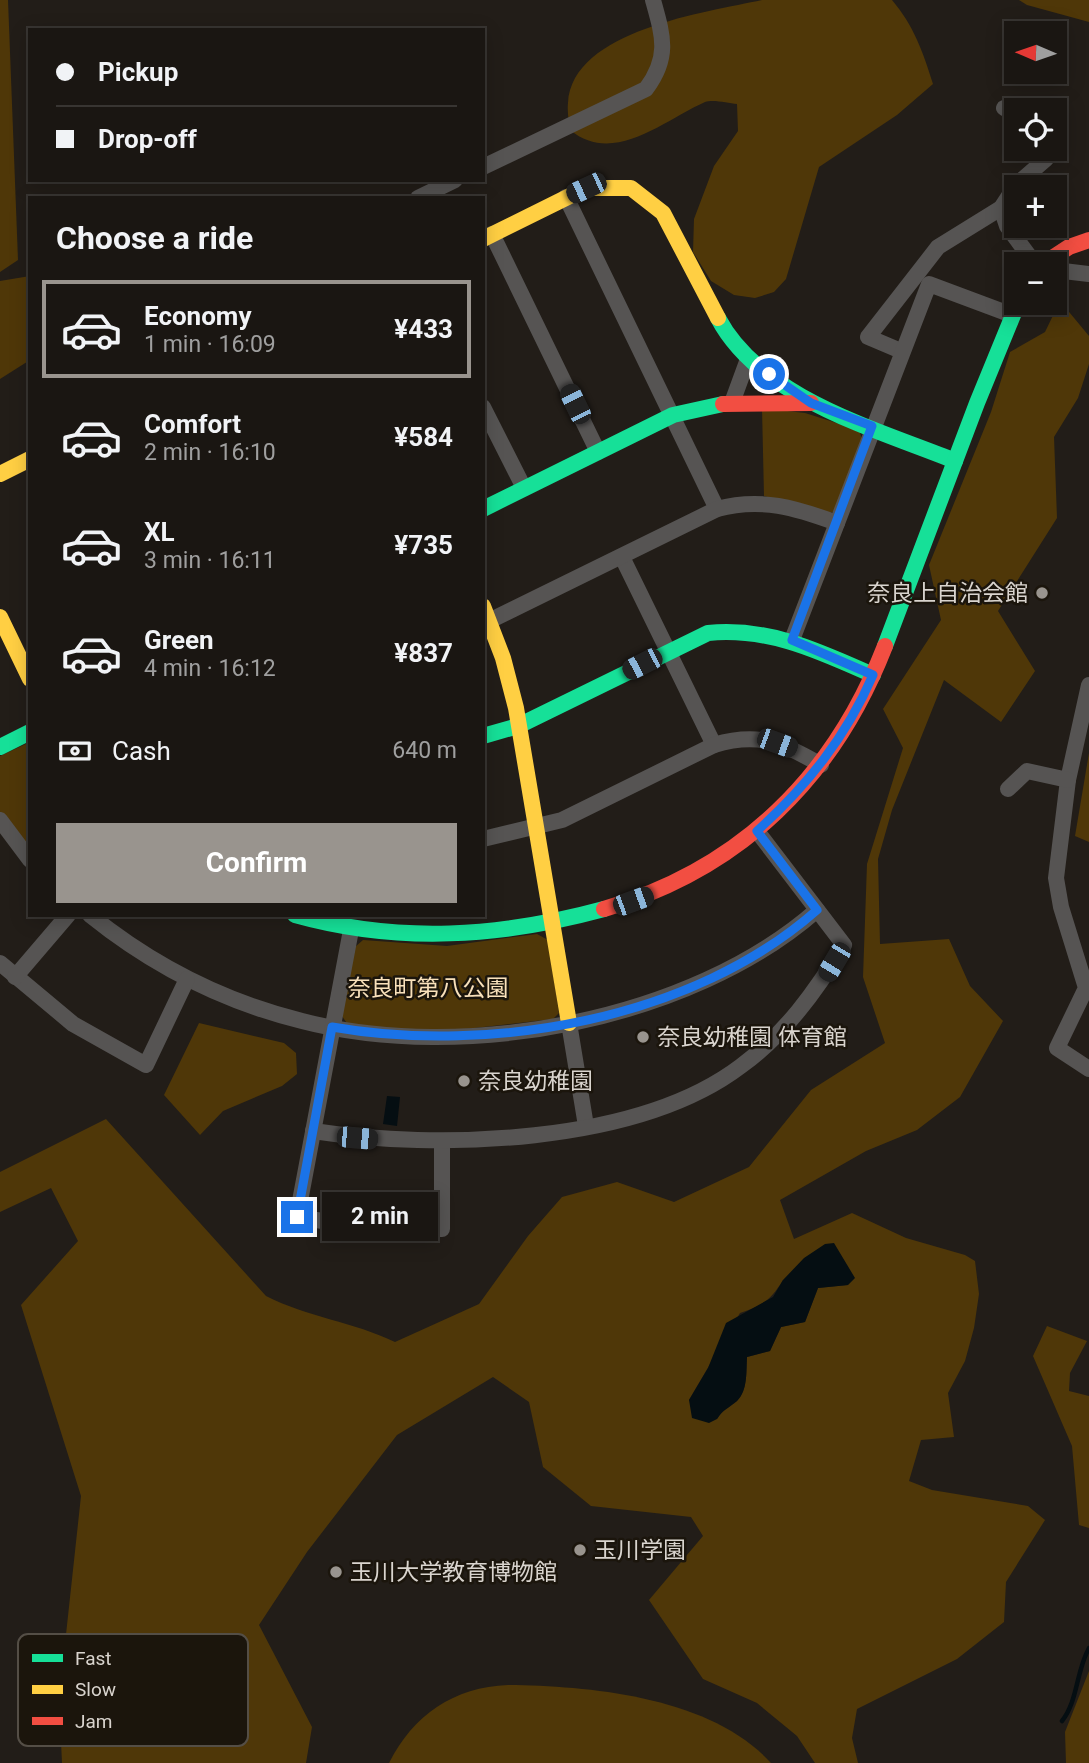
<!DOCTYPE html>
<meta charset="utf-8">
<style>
:root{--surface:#1a1612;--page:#231f1b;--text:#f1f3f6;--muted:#9f9f9f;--line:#383532;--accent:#99948e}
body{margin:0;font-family:Roboto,"Noto Sans JP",sans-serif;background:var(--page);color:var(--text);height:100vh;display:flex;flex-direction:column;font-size:26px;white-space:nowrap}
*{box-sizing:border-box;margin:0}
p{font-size:23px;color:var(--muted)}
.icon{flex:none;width:38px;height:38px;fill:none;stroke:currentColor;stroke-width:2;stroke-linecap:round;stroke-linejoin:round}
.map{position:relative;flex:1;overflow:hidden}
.details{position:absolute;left:28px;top:196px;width:457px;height:721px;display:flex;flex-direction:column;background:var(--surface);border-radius:0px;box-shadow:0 4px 18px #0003,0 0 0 2px var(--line)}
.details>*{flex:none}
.hud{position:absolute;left:28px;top:28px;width:457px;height:154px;border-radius:0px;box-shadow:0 4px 18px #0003,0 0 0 2px var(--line);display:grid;align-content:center;height:154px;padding:0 28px;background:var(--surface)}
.needle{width:46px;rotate:272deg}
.tools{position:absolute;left:1004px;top:21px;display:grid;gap:14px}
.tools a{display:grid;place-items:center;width:63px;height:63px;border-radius:0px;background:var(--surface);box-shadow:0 4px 18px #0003,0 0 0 2px var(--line);font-size:35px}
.end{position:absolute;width:32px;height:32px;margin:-16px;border:9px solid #1a73e8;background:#fff;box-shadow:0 0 0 4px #fff}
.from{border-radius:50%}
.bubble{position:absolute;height:49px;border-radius:0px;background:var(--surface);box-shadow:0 4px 18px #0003,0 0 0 2px var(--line);font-size:23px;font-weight:700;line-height:49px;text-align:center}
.car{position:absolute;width:21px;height:42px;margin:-21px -10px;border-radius:9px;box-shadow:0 0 5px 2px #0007;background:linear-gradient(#222 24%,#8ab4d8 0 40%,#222 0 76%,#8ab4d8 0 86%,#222 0)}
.hud b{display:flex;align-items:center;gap:24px;height:66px;font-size:26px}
.hud b+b{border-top:2px solid var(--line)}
.hud i{width:18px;height:18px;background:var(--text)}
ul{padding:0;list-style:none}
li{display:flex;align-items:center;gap:21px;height:98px;margin:0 14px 10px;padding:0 14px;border:4px solid transparent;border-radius:0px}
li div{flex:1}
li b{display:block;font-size:26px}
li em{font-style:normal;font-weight:700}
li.on{border-color:var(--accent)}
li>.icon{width:63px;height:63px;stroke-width:1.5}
h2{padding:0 28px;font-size:32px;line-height:84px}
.pay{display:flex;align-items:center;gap:18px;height:77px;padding:0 28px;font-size:26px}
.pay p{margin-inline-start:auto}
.cta{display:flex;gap:14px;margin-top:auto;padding:14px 28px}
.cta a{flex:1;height:80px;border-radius:0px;background:var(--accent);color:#fff;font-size:28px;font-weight:700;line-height:80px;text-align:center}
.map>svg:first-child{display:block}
.green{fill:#4f3708;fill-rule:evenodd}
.water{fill:#050e12}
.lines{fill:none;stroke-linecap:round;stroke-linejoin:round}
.stream{stroke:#050e12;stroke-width:4.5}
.street{stroke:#565453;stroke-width:16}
.fast{stroke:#16e098;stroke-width:16}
.slow{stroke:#ffcf43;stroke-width:16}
.jam{stroke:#f24e42;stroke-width:16}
.route{stroke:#1a73e8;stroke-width:9}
.poi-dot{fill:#99948e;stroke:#1b150c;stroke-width:2.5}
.labels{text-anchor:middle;stroke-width:5;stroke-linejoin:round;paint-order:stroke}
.poi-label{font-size:23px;fill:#d9d4ce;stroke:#1b150c;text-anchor:start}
.park-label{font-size:23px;fill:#f9e1bb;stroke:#1b150c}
.key{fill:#1b150c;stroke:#544e46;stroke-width:2}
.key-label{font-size:19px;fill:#d9d4ce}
</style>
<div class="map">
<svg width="1089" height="1763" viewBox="0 0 1089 1763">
<rect width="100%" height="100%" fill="#221d18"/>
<!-- green -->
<g class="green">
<polygon points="0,0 8,0 18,260 0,272"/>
<path d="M 762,0 L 892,0 C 914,26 923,52 933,84 L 897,115 L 819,167 L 786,279 L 774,292 L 755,298 L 734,295 L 711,281 L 693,252 L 694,219 L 714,166 L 738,131 L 737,104 C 728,103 713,99 705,102 C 664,120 614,166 570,130 C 569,121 567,112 568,103 C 572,30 707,12 762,0 Z"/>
<polygon points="1019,0 1089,0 1089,22 1027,5"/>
<polygon points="30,276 30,360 0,379 0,281"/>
<path d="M 1060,301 L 1089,336 L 1089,364 L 1078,398 L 1054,437 L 1057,518 L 998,611 L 1035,671 L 1001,722 L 944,680 L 892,810 L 878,859 L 880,944 L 949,939 L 970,986 L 1003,1021 L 960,1097 L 917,1130 L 866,1151 L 780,1200 L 794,1239 L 852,1213 L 906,1238 L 965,1255 L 975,1261 L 979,1294 L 974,1328 L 965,1361 L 948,1393 L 954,1437 L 921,1440 L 909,1481 L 932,1490 L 1028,1506 L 1045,1520 L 1006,1582 L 1004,1622 L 957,1659 L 857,1709 L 852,1738 L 858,1763 L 815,1763 L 797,1736 L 757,1703 L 703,1679 L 649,1600 L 703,1536 L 691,1517 L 591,1506 L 543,1467 L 529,1402 L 493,1377 L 397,1435 L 307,1552 L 259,1625 L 312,1727 L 306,1763 L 62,1763 L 59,1699 L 81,1496 L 21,1305 L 78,1241 L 51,1188 L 0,1212 L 0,1172 L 106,1119 L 266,1296 C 307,1317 354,1322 395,1342 L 479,1304 L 528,1236 L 562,1197 L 617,1182 L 674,1202 L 749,1167 L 811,1090 L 885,1043 L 863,977 L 867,864 L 903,748 L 883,709 L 941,620 L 929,565 L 991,412 L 1010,352 L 1045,332 ZM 783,1280 L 848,1285 L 818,1288 L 805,1322 L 781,1327 L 770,1351 L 747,1357 C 746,1371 748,1390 737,1401 C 729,1408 723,1409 717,1419 L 689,1400 L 740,1313 C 762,1306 771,1300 783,1280 Z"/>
<polygon points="762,408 805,413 859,430 862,439 835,512 826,513 764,496"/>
<polygon points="30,742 30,850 0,812 0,756"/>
<polygon points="1089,753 1089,842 1075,836"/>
<polygon points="537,934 548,940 559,1013 553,1019 439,1032 348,1025 342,1016 355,947 363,940 447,946"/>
<polygon points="199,1023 284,1043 296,1053 297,1074 282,1086 223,1111 200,1135 164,1095"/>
<polygon points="1047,1326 1087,1341 1070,1373 1069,1391 1089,1396 1089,1528 1079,1525 1072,1446 1033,1356"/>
<polygon points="1089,1671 1089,1763 1066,1763 1065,1732"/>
<path d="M 508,1685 C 592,1686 711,1697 771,1763 L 389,1763 C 413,1715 454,1687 508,1685 Z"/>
</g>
<!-- water -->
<g class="water">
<polygon points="387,1096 400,1097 397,1126 383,1124"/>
<path d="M 834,1243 L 855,1278 L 848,1285 L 818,1288 L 805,1322 L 781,1327 L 770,1351 L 747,1357 C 746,1371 748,1390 737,1401 C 729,1408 723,1409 717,1419 L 709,1423 L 692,1418 L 689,1400 L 708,1368 L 726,1323 L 773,1297 L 783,1280 L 804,1258 L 825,1244 Z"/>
</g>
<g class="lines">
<!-- stream -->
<path class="stream" d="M 1062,1721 C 1078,1701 1076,1671 1089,1648"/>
<!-- street -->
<g class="street">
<polyline points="1004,108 1017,114"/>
<path d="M 483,167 L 646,89 C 670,57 663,36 653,0"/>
<polyline points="566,197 717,509"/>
<polyline points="418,198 455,180"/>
<polyline points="1001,208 1007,226 1035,264"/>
<polyline points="492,234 598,452"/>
<polyline points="1055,270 1089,274"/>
<polyline points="901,351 868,337 938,247 1001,208 1016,185 1046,159 1039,149"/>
<polyline points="733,400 748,359"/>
<polyline points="483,407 524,488"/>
<polyline points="622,557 714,745"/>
<path d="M 483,624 L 717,509 C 761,497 796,508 837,523"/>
<polyline points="792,640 929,284 1012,315"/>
<polyline points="1089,685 1068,780 1056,878 1061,907 1086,988 1057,1048 1089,1069"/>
<polyline points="1008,789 1027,771 1068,780"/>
<polyline points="0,820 30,860"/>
<path d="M 483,839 L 562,820 L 714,745 C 758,732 782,742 821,765"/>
<path d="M 90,915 C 152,965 225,1002 302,1021 C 463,1063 691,1021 817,910"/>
<polyline points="351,930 297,1217 368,1228 442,1229 442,1142"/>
<polyline points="0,963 73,1024 146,1065 187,979"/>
<polyline points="15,977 68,915"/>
<polyline points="569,1023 586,1126"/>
<path d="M 313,1131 C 437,1150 637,1145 741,1066 C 785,1034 816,991 844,945 L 757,831"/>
</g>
<!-- fast -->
<g class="fast">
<path d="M 718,318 C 760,398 876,429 955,461"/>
<polyline points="483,509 673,415 723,404"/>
<polyline points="885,646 977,403 1018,303"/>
<path d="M 483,736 L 518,726 L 708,633 C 769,627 819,651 873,675"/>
<polyline points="0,747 30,732"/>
<path d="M 295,915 C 399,944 501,937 604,909"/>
</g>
<!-- slow -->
<g class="slow">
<polyline points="483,239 586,188 631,188 663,213 718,318"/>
<polyline points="0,474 30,459"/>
<polyline points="483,606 503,658 516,708 569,1023"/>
<polyline points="0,617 30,679"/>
</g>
<!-- jam -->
<g class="jam">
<polyline points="1043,264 1069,247 1089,240"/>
<polyline points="723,404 811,403"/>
<path d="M 604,909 C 741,869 834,777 885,646"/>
</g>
</g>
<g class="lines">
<!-- route -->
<path class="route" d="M 297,1217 L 332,1027 C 491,1055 694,1019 817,910 L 757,831 C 807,786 846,737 873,675 L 792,640 L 872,426 L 811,403 L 769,374"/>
</g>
<!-- markers -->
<g class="poi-dot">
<circle cx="1042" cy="593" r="7"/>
<circle cx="643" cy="1037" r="7"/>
<circle cx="464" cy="1081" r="7"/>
<circle cx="580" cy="1550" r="7"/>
<circle cx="336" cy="1572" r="7"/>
</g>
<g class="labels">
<!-- poi labels -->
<g class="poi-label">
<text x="1028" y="601" text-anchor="end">奈良上自治会館</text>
<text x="657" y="1045">奈良幼稚園 体育館</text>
<text x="478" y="1089">奈良幼稚園</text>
<text x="594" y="1558">玉川学園</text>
<text x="350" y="1580">玉川大学教育博物館</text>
</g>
<!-- park labels -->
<g class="park-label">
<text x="428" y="996">奈良町第八公園</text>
</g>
</g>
<!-- legend -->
<rect x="18" y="1634" width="230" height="112" rx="10" class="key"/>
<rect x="32" y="1654" width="31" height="8" fill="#16e098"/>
<rect x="32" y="1685" width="31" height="9" fill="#ffcf43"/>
<rect x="32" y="1717" width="31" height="8" fill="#f24e42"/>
<g class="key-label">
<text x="75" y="1665">Fast</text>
<text x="75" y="1696">Slow</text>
<text x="75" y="1728">Jam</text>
</g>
</svg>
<div class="tools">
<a><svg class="needle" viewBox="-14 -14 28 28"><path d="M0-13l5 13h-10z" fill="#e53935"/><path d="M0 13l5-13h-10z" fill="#9f9f9f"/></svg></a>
<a><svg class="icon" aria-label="locate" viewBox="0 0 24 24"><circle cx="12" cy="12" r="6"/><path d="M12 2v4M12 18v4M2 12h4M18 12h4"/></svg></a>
<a>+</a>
<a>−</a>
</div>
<i class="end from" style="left:769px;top:374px"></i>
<i class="end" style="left:297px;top:1217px"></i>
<div class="bubble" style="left:322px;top:1192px;width:116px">2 min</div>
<i class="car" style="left:586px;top:188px;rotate:245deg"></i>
<i class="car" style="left:575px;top:404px;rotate:334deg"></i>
<i class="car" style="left:642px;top:664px;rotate:243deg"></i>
<i class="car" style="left:777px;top:743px;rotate:110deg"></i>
<i class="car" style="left:633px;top:901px;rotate:70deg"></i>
<i class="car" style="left:834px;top:962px;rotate:211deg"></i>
<i class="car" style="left:357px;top:1138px;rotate:95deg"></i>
<div class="hud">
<b><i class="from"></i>Pickup</b>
<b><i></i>Drop-off</b>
</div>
<section class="details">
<h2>Choose a ride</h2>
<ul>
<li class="on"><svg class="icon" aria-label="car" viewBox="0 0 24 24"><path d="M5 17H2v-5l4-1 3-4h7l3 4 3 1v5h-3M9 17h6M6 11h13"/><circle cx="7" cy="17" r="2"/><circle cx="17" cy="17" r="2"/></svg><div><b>Economy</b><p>1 min · 16:09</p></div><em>¥433</em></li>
<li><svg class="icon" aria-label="car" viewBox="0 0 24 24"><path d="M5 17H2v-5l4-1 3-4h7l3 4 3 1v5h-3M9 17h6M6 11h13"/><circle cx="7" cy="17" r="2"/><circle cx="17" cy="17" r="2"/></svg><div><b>Comfort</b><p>2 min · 16:10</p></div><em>¥584</em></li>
<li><svg class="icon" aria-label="car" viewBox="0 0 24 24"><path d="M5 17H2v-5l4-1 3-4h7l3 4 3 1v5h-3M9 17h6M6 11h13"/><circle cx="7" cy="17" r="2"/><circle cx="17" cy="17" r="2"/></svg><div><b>XL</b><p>3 min · 16:11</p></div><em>¥735</em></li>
<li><svg class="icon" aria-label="car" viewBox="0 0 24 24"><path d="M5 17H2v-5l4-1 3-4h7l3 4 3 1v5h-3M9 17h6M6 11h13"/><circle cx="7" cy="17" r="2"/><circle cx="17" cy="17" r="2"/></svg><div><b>Green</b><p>4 min · 16:12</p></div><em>¥837</em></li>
</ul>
<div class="pay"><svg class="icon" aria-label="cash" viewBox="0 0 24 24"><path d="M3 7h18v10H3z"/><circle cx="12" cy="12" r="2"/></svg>Cash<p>640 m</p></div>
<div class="cta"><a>Confirm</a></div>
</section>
</div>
